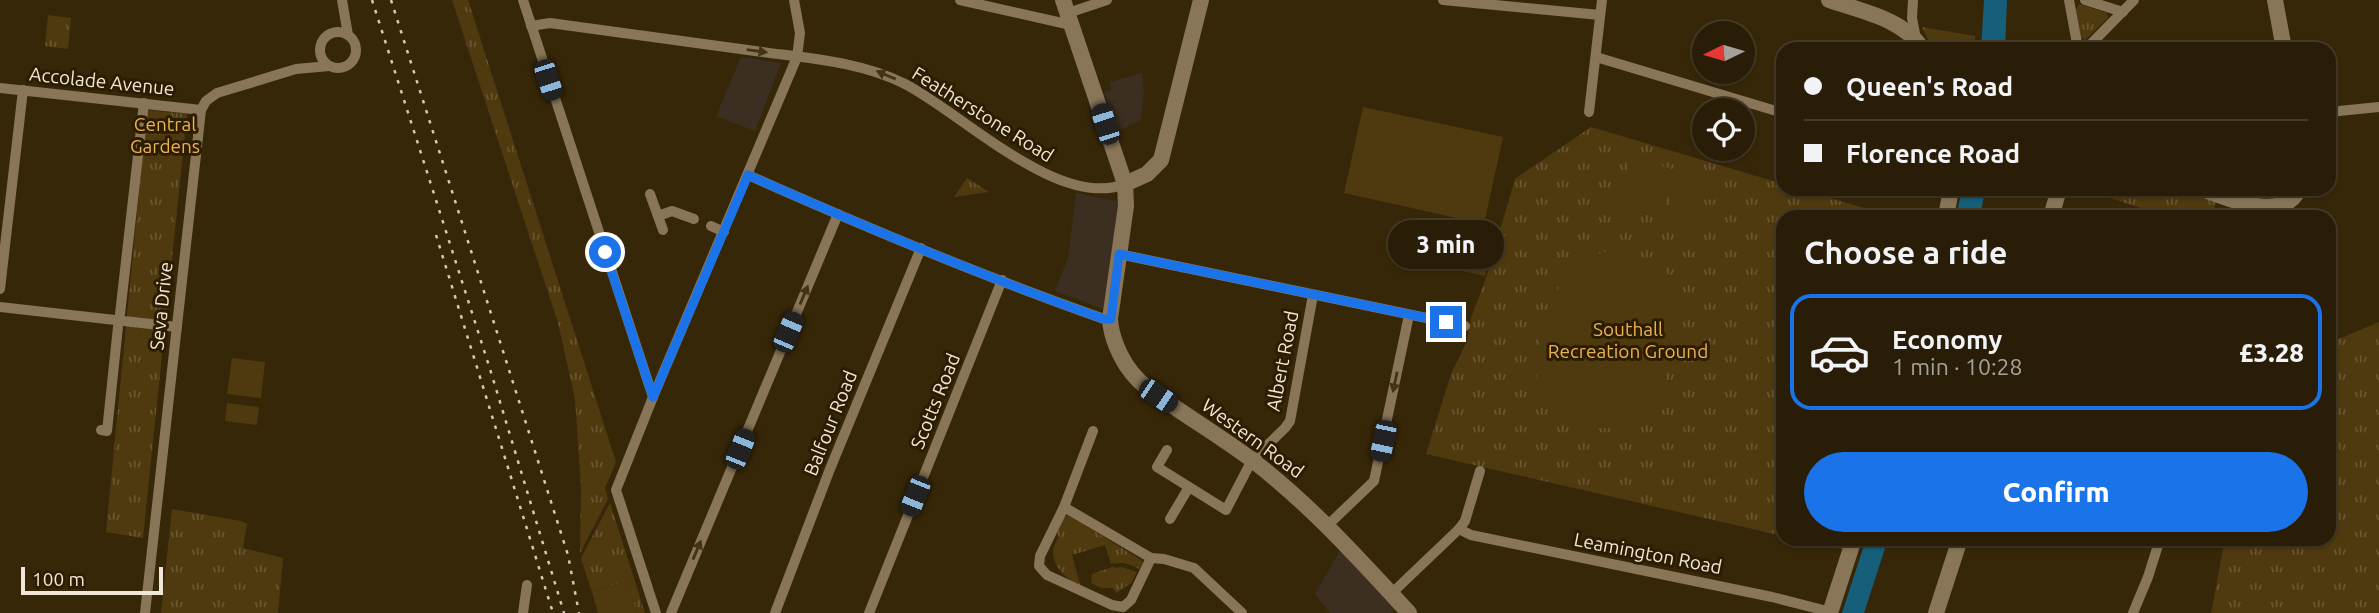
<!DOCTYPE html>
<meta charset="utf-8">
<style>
:root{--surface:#291d07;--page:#352a15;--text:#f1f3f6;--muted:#a5a29b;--line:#453b28;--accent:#1a73e8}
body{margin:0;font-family:Ubuntu,sans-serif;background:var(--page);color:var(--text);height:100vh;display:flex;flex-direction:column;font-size:26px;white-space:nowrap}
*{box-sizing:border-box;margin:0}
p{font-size:23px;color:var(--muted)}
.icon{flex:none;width:38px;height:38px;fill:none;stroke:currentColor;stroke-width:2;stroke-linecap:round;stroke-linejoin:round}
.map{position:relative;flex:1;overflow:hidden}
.side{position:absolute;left:1776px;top:210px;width:560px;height:336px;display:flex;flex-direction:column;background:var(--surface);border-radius:21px;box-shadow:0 2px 5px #0004,0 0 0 2px var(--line)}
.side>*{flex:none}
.top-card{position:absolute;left:1776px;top:42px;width:560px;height:154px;border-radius:21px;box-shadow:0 2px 5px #0004,0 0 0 2px var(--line);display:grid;align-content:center;height:154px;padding:0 28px;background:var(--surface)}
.needle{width:46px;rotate:265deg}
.controls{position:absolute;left:1692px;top:21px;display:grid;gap:14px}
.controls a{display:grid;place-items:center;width:63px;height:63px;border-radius:50%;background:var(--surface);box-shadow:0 2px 5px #0004,0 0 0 2px var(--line);font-size:35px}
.scale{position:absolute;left:21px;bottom:18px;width:142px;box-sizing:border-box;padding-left:7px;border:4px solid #f2e7d7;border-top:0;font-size:19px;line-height:24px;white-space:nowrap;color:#f2e7d7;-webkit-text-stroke:5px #2c1d01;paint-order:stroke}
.end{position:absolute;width:32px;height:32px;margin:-16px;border:9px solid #1a73e8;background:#fff;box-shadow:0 0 0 4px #fff}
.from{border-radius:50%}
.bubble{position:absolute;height:49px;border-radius:24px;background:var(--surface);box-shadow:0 2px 5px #0004,0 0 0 2px var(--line);font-size:23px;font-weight:800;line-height:49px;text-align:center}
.car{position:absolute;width:21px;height:42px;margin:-21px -10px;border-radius:9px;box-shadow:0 0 5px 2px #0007;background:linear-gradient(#222 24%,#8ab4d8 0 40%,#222 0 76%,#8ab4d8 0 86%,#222 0)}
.top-card b{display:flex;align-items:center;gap:24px;height:66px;font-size:26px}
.top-card b+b{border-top:2px solid var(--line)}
.top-card i{width:18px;height:18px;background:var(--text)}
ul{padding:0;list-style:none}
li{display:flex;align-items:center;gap:21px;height:116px;margin:0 14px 10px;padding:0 14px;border:4px solid transparent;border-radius:21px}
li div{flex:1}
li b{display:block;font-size:26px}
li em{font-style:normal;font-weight:800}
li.active{border-color:var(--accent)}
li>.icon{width:63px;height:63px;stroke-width:1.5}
h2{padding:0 28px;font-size:32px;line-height:84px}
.primary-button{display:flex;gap:14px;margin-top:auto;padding:14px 28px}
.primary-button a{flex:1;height:80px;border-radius:42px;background:var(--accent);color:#fff;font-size:28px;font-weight:800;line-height:80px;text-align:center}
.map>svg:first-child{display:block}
.commercial{fill:#3c2e21}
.grass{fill:url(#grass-tufts)}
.garden{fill:#4f390f}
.water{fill:#165f7b}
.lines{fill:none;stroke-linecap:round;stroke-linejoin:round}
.street{stroke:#897658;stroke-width:10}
.secondary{stroke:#897658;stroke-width:16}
.rail{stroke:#d5c9b7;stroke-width:2.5;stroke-dasharray:3.5 7;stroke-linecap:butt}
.oneway{fill:#433317}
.route{stroke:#1a73e8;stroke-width:9}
.labels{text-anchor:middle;stroke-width:6;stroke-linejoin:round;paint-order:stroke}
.street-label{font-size:19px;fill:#f2e7d7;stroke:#2c1d01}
.park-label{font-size:19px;fill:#ebb350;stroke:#2c1d01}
</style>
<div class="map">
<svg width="2379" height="613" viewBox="0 0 2379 613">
<defs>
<pattern id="grass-tufts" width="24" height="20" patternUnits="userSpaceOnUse" patternTransform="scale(1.75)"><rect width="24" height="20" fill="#4f390f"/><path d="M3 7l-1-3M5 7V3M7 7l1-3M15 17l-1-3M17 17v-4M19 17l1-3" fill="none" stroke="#695631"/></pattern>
</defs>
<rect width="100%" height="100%" fill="#372709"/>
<!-- commercial -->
<g class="commercial">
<polygon points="741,57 781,63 755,131 716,116"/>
<polygon points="1142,73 1144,92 1141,120 1118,131 1104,92 1111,90 1110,82"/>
<polygon points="1076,193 1130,204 1111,312 1055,291 1068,258"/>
<polygon points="1341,549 1395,609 1390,613 1330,613 1315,594"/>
</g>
<!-- grass -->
<g class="grass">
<polygon points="452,0 468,0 616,462 605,488 608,499 580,553 581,487 575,399 558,323"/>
<polygon points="2079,4 2107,13 2108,18 2085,40 2080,37 2076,10"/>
<polygon points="48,15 71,18 68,49 45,46"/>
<polygon points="1922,27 1975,36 1975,49 1933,49"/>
<polygon points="147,110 187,114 143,538 106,532"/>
<polygon points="1591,127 1783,184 1783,189 1800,189 1874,211 1876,217 1783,217 1783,536 1426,454 1451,374 1467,341 1471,318 1486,278 1515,179"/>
<polygon points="967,178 989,192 954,197"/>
<polygon points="2083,189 2183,189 2217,200 2211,217 2168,217"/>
<polygon points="2379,322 2379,613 2211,613 2225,539 2329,539 2329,343"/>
<polygon points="610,503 645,613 637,613 627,581 592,592 581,558"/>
<polygon points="172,509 241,521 247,524 243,548 283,558 278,613 161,613"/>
<path d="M 1068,515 L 1141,560 L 1143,563 L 1139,569 C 1130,563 1121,562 1111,564 L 1105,545 L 1072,555 L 1081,588 C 1063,576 1043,559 1059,537 L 1057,534 L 1064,517 Z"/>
<polygon points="1798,539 1853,539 1850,551"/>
<polygon points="1115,566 1114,568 1121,567 1137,572 1131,583 1116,593 1113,588 1101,588 1091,583 1092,574"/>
</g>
<!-- garden -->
<g class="garden">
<polygon points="1363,107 1503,137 1484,224 1344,193"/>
<polygon points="1632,157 1675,170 1661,218 1617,205"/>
<polygon points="1682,167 1718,178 1711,200 1676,189"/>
<polygon points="1673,195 1710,206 1704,228 1667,217"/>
<polygon points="1432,218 1495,231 1485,276 1422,262"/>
<polygon points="1608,251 1643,261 1665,270 1679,292 1677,342 1663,385 1642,417 1615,428 1594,428 1566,419 1552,410 1539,390 1535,365 1545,317 1562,280 1583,258"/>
<polygon points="232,358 265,362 261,398 227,394"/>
<polygon points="227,403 259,407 257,425 225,421"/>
<polygon points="627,581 637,613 598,613 592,592"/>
</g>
<!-- water -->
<g class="water">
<polygon points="1984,0 2007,0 2005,49 1981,49"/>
<polygon points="1962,189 1985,189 1980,217 1956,217"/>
<polygon points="1866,539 1888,539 1864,613 1842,613"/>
</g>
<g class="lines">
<!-- street -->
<g class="street">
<polyline points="342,0 348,35"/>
<polyline points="523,0 653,397"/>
<polyline points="960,0 1071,25"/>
<polyline points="1443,0 1600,15"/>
<polyline points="1913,0 1912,18 1916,39"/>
<polyline points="2069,0 2078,49"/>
<polyline points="2085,0 2123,12"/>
<polyline points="1068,13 1107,0"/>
<path d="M 531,26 L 550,23 C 618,32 687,42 755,51 C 805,58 860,61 905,84 C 963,114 1059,210 1125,184"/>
<circle cx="338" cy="50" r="18"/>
<polyline points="2086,49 2134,0"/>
<polyline points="1596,57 1783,113"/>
<polyline points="0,88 201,110"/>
<polyline points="1589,112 1602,0"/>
<polyline points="2329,112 2379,107"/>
<path d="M 748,175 C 865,227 984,277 1104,319 L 1110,319"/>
<polyline points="650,194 663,230"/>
<polyline points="658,216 672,211 694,219"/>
<polyline points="2235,217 2240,204"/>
<polyline points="711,226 724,232"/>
<polyline points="1119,254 1465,326"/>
<polyline points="0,289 23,90"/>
<polyline points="0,307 177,327"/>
<polyline points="120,314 144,103"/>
<polyline points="101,430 107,431 118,327"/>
<polyline points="1167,450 1157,467 1226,510 1252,460 1285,428 1290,421 1313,295"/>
<polygon points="1064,507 1151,558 1131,600 1123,607 1112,605 1047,575 1039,566 1040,556"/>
<polyline points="1064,507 1093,431"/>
<polyline points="1170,519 1189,487"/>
<polyline points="1328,525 1374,481 1409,315"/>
<polyline points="1459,529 1471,535 1772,597 1831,612"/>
<polyline points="1151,558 1164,559 1194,568 1242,613"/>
<polyline points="1391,594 1459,529 1465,521 1480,471"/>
<polyline points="145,613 201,110 206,101 217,93 296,69 329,66"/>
<polyline points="523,613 527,585"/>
<polyline points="656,613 616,490 653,397 797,57 800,33 794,0"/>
<polyline points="671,613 838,214"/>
<polyline points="775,613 830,469 921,248"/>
<polyline points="869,613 1002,280"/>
<polyline points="2133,613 2148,577 2160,539"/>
</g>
<!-- secondary -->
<g class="secondary">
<path d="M 1063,0 L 1125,184 L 1126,206 L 1110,319 C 1111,337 1120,358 1132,373 C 1143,387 1158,396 1173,406 C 1199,424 1227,441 1252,460 C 1311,505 1359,559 1409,613"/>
<path d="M 1829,0 C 1860,11 1905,19 1922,49"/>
<polyline points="2275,0 2284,49"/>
<polyline points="1125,184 1147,174 1161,160 1201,0"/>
<path d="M 2202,189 C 2228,198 2283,224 2299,189"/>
<polyline points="1946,217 1951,189"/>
<polyline points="2051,217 2059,189"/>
<polyline points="1830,613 1854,539"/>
<polyline points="1936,613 1960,539"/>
</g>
<!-- rail -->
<g class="rail">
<polyline points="372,0 490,369 564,613"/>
<polyline points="391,0 568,555 579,613"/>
<polyline points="436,235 553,613"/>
</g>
</g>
<!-- one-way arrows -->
<defs><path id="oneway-solid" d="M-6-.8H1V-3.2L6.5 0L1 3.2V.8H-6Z" transform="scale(1.75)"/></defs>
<g class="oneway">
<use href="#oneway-solid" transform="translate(757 51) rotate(8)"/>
<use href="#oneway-solid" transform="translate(886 75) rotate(-157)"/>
<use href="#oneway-solid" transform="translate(804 295) rotate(-67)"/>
<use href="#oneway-solid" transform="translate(1395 382) rotate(102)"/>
<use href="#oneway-solid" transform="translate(697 550) rotate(-67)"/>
</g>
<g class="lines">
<!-- route -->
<path class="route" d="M 605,252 L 653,397 L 748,175 C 865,227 984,277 1104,319 L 1111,319 L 1119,254 L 1446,322"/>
</g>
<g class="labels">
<!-- street labels -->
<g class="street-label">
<text transform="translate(102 81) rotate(6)" y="7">Accolade Avenue</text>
<text transform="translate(983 114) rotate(32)" y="7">Featherstone Road</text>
<text transform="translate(161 306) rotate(-84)" y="7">Seva Drive</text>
<text transform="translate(1282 361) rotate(-79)" y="7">Albert Road</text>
<text transform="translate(935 401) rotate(-68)" y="7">Scotts Road</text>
<text transform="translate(830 423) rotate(-68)" y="7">Balfour Road</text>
<text transform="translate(1253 438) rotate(36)" y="7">Western Road</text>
<text transform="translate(1648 553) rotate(11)" y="7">Leamington Road</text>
</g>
<!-- park labels -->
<g class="park-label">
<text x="165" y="131">Central<tspan x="165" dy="22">Gardens</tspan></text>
<text x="1628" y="336">Southall<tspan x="1628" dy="22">Recreation Ground</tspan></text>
</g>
</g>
</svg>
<div class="controls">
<a><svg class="needle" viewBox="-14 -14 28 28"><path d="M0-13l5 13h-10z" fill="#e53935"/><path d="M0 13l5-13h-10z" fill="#a5a29b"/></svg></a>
<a><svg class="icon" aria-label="locate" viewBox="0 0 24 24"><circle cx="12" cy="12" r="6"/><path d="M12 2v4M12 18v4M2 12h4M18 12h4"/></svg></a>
</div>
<div class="scale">100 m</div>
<i class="end from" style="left:605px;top:252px"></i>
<i class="end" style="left:1446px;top:322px"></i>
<div class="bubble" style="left:1388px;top:220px;width:116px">3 min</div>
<i class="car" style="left:548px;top:80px;rotate:162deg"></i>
<i class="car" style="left:1105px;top:124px;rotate:342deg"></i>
<i class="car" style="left:788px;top:332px;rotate:23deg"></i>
<i class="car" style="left:1158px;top:396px;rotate:124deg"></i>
<i class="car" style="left:1383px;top:441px;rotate:192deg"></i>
<i class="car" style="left:740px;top:449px;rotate:22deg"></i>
<i class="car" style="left:915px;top:496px;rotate:202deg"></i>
<div class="top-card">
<b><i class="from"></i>Queen's Road</b>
<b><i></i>Florence Road</b>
</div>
<section class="side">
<h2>Choose a ride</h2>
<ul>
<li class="active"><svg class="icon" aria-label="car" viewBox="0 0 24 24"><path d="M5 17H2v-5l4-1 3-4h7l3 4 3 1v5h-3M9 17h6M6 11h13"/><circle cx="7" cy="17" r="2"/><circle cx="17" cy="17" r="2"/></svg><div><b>Economy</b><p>1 min · 10:28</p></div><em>£3.28</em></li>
</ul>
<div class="primary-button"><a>Confirm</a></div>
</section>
</div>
